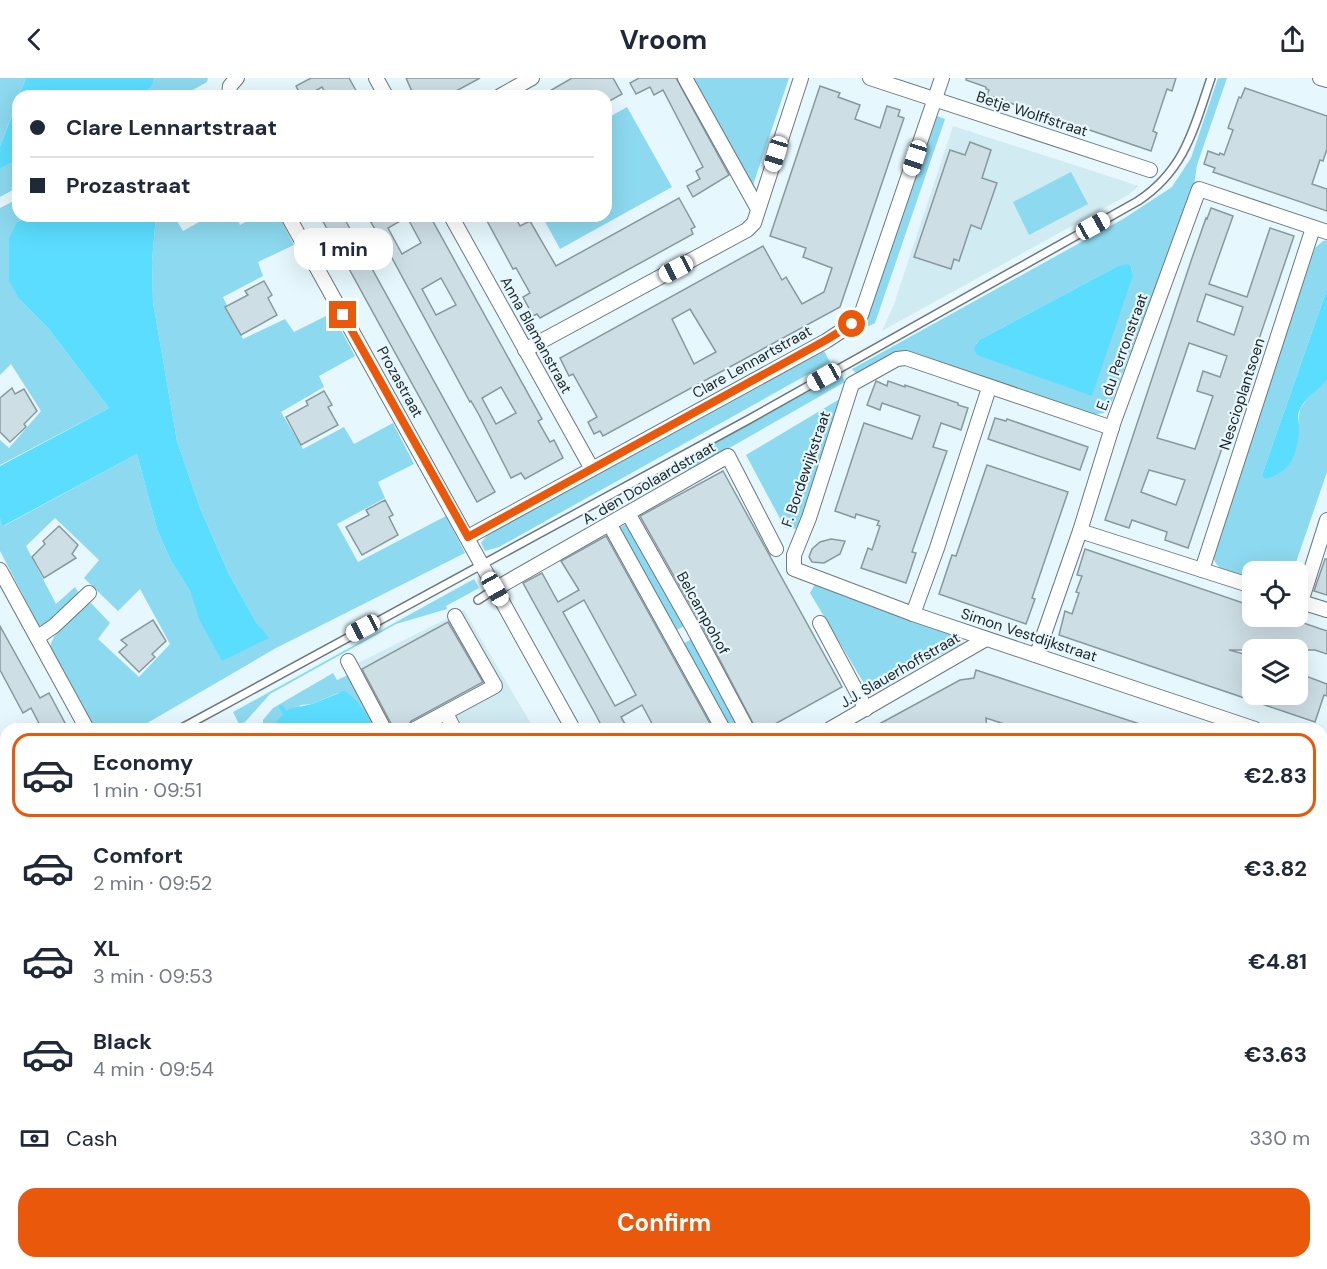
<!DOCTYPE html>
<meta charset="utf-8">
<style>
:root{--surface:#fff;--page:#f6f6f7;--text:#1f2937;--muted:#747a83;--line:#e0e1e3;--accent:#ea580c}
body{margin:0;font-family:"DM Sans",sans-serif;background:var(--page);color:var(--text);height:100vh;display:flex;flex-direction:column;font-size:22px;white-space:nowrap}
*{box-sizing:border-box;margin:0}
p{font-size:20px;color:var(--muted)}
.icon{flex:none;width:33px;height:33px;fill:none;stroke:currentColor;stroke-width:2;stroke-linecap:round;stroke-linejoin:round}
.map{position:relative;flex:1;overflow:hidden}
.panel{position:absolute;left:0px;top:645px;width:1328px;height:546px;display:flex;flex-direction:column;background:var(--surface);border-radius:18px 18px 0 0;box-shadow:0 6px 24px #0002}
.panel>*{flex:none}
.guide{position:absolute;left:12px;top:12px;width:600px;height:132px;border-radius:18px;box-shadow:0 6px 24px #0002;display:grid;align-content:center;height:132px;padding:0 18px;background:var(--surface)}
.tools{position:absolute;left:1242px;top:483px;display:grid;gap:12px}
.tools a{display:grid;place-items:center;width:66px;height:66px;border-radius:12px;background:var(--surface);box-shadow:0 6px 24px #0002;font-size:30px}
.end{position:absolute;width:27px;height:27px;margin:-14px;border:8px solid #ea580c;background:#fff;box-shadow:0 0 0 3px #fff}
.from{border-radius:50%}
.bubble{position:absolute;height:42px;border-radius:18px;background:var(--surface);box-shadow:0 6px 24px #0002;font-size:20px;font-weight:700;line-height:42px;text-align:center}
.car{position:absolute;width:18px;height:36px;margin:-18px -9px;border-radius:8px;box-shadow:0 0 4px 2px #0007;background:linear-gradient(#fff 24%,#345 0 40%,#fff 0 76%,#345 0 86%,#fff 0)}
.guide b{display:flex;align-items:center;gap:21px;height:57px;font-size:22px}
.guide b+b{border-top:2px solid var(--line)}
.guide i{width:15px;height:15px;background:var(--text)}
ul{padding:10px 0 0;list-style:none}
li{display:flex;align-items:center;gap:18px;height:84px;margin:0 12px 9px;padding:0 6px;border:3px solid transparent;border-radius:18px}
li div{flex:1}
li b{display:block;font-size:22px}
li em{font-style:normal;font-weight:700}
li.on{border-color:var(--accent)}
li>.icon{width:54px;height:54px;stroke-width:1.5}
.pay{display:flex;align-items:center;gap:15px;height:66px;padding:0 18px;font-size:22px}
.pay p{margin-inline-start:auto}
.action{display:flex;gap:12px;margin-top:auto;padding:12px 18px}
.action a{flex:1;height:69px;border-radius:18px;background:var(--accent);color:#fff;font-size:24px;font-weight:700;line-height:69px;text-align:center}
header{display:flex;justify-content:space-between;align-items:center;height:78px;padding:0 18px;background:var(--surface);font-size:27px;font-weight:700}
.map>svg:first-child{display:block}
.built{fill:#d1ebf2}
.green{fill:#8dd9ef;fill-rule:evenodd}
.water{fill:#5bddff}
.lines{fill:none;stroke-linecap:round;stroke-linejoin:round}
.stream{stroke:#5bddff;stroke-width:4.5}
.building{fill:#cddee4;stroke:#88999e;stroke-width:1.5;fill-rule:evenodd}
.lane-casing{stroke:#6a7a7f;stroke-width:10}
.street-casing{stroke:#6a7a7f;stroke-width:16}
.lane{stroke:#fff;stroke-width:7}
.street{stroke:#fff;stroke-width:14}
.route{stroke:#ea580c;stroke-width:8}
.labels{text-anchor:middle;stroke-width:4.5;stroke-linejoin:round;paint-order:stroke}
.street-label{font-size:15px;fill:#1d2325;stroke:#e6f8fd}
</style>
<header><svg class="icon" aria-label="back" viewBox="0 0 24 24"><path d="M15 5l-7 7 7 7"/></svg>Vroom<svg class="icon" aria-label="share" viewBox="0 0 24 24"><path d="M12 15V3M7 8l5-5 5 5M5 13v7h14v-7"/></svg></header>
<div class="map">
<svg width="1327" height="1191" viewBox="0 0 1327 1191">
<rect width="100%" height="100%" fill="#e6f8fd"/>
<!-- built -->
<g class="built">
<polygon points="953,48 1139,108 1128,117 882,253 894,226"/>
<polygon points="464,532 534,651 337,651 354,587"/>
</g>
<!-- green -->
<g class="green">
<polygon points="0,0 26,0 0,68"/>
<polygon points="153,0 208,0 207,4 182,18 143,18 153,6"/>
<polygon points="690,0 789,0 751,113"/>
<path d="M 1218,0 L 1227,0 L 1197,87 L 1194,107 L 1109,331 L 1104,335 L 1092,337 L 909,275 L 857,296 L 852,291 L 1123,141 L 1172,109 L 1191,80 ZM 1116,189 L 1131,189 L 1133,197 L 976,266 L 979,262 Z"/>
<polygon points="627,29 672,109 560,171 542,138 606,138 606,41"/>
<polygon points="937,38 945,41 875,245 837,264 834,261 868,236"/>
<polygon points="18,81 18,109 0,119 0,91"/>
<polygon points="1071,94 1088,126 1029,157 1013,124"/>
<polygon points="18,121 18,138 28,138 17,144 20,222 48,250 109,330 0,387 0,362 9,370 41,333 11,286 0,297 0,130"/>
<path d="M 156,138 L 174,138 L 183,153 L 210,138 L 236,138 L 240,147 L 257,138 L 279,138 L 294,167 L 258,184 L 263,198 L 223,219 L 243,261 L 285,241 L 294,254 L 332,235 L 355,278 L 319,298 L 324,309 L 281,334 L 303,371 L 344,349 L 354,366 L 393,345 L 414,386 L 378,404 L 385,420 L 337,446 L 358,484 L 446,438 L 465,475 L 276,570 L 137,651 L 96,651 L 50,569 C 55,551 73,531 91,525 L 110,545 L 98,561 L 139,599 L 170,566 L 140,511 L 118,533 L 84,500 L 99,482 L 55,440 L 26,468 L 56,526 L 75,509 L 79,516 L 49,544 L 39,548 L 0,473 L 0,441 L 4,448 L 137,376 L 157,451 L 170,481 L 191,515 L 268,560 L 256,544 L 228,494 L 200,430 L 177,363 L 153,224 L 152,183 Z"/>
<path d="M 1327,162 L 1327,211 L 1262,397 L 1294,377 L 1300,331 L 1307,321 L 1327,302 L 1327,394 L 1293,493 L 1252,494 L 1252,501 C 1234,495 1211,495 1213,471 L 1315,170 L 1323,163 Z"/>
<polygon points="822,269 830,284 499,469 485,473 481,465 489,455"/>
<polygon points="841,296 845,304 689,393 683,382"/>
<polygon points="843,319 799,451 785,450 746,377"/>
<polygon points="630,444 688,546 673,554 617,451"/>
<polygon points="474,501 479,510 446,528 447,531 396,546 270,616 245,644 239,646 233,634"/>
<polygon points="815,506 959,558 961,566 873,614 868,612 810,515"/>
<polygon points="694,560 745,651 727,651 682,566"/>
<polygon points="333,595 337,602 348,597 377,643 372,645 360,628 338,615 312,626 301,627 276,648 276,651 263,651 263,642 273,630"/>
<polygon points="1327,841 1327,918 1322,921 1322,857"/>
<polygon points="393,1185 517,1185 519,1191 396,1191"/>
<polygon points="650,1185 757,1185 749,1191 652,1191"/>
<polygon points="902,1185 964,1185 953,1191 891,1191"/>
</g>
<!-- water -->
<g class="water">
<polygon points="26,0 153,0 153,6 143,18 19,18"/>
<polygon points="18,22 18,81 0,91 0,68"/>
<polygon points="29,138 156,138 152,183 153,224 177,363 200,430 228,494 256,544 269,560 222,583 200,543 191,515 170,481 157,451 137,376 3,448 0,441 0,388 109,330 48,250 20,222 9,203 9,160 17,144"/>
<polygon points="1128,186 1131,189 1133,197 1092,318 977,277 974,270 979,262 1116,189"/>
<path d="M 1327,211 L 1327,302 C 1318,313 1304,320 1299,333 C 1297,340 1299,346 1299,352 C 1297,378 1291,394 1265,401 L 1262,397 Z"/>
<path d="M 344,613 C 356,619 365,634 372,645 L 371,651 L 276,651 L 276,644 L 289,631 L 312,626 Z"/>
<polygon points="558,1185 650,1185 652,1191 562,1191"/>
</g>
<g class="lines">
<!-- stream -->
<polyline class="stream" points="281,629 288,639"/>
</g>
<!-- building -->
<g class="building">
<polygon points="311,0 349,0 359,18 327,18 322,9 306,18 301,18 296,8"/>
<polygon points="406,0 480,0 447,18 414,18"/>
<polygon points="572,0 613,0 622,16 606,25 606,18 541,18"/>
<polygon points="639,0 676,0 729,97 693,119 687,108 700,101 696,93 703,89 663,12 654,17 650,9 636,16 630,5"/>
<polygon points="966,0 1176,0 1172,13 1167,11 1153,53 1157,55 1151,73 987,17 989,12 986,11 986,9 966,2"/>
<path d="M 820,8 L 840,15 L 838,19 L 860,27 L 855,41 L 880,50 L 887,28 L 900,32 L 898,38 L 904,40 L 840,229 L 603,358 L 600,353 L 594,356 L 588,344 L 597,339 L 573,296 L 569,298 L 560,280 L 763,168 L 782,202 L 786,199 L 802,226 L 824,214 L 832,190 L 803,179 L 806,170 L 770,158 ZM 690,231 L 716,274 L 694,286 L 672,241 Z"/>
<polygon points="1245,10 1327,38 1327,71 1323,83 1320,82 1312,106 1327,111 1327,133 1213,94 1215,90 1204,86 1208,73 1219,77 1220,75 1224,77 1233,52 1228,50 1239,19 1241,20"/>
<polygon points="970,64 991,72 982,100 997,105 981,151 971,147 959,183 954,181 951,191 914,179 950,72 965,77"/>
<polygon points="679,120 695,149 691,151 693,156 540,240 537,236 533,238 523,219 530,215 516,190 513,191 486,141 492,138 515,138 520,148 530,143 556,188"/>
<path d="M 1211,130 L 1233,138 L 1209,206 L 1247,219 L 1270,150 L 1294,158 L 1188,470 L 1165,462 L 1167,454 L 1132,442 L 1129,450 L 1105,442 L 1191,183 L 1206,140 L 1207,141 ZM 1206,216 L 1243,229 L 1234,257 L 1197,243 ZM 1189,265 L 1227,278 L 1220,299 L 1203,293 L 1197,313 L 1213,318 L 1195,371 L 1157,360 ZM 1149,392 L 1185,402 L 1176,427 L 1141,414 Z"/>
<polygon points="320,138 343,138 495,414 477,424"/>
<path d="M 367,138 L 430,138 L 542,341 L 538,343 L 550,364 L 554,362 L 563,380 L 525,401 L 521,395 L 511,400 L 479,337 L 471,323 L 470,324 L 386,169 ZM 407,139 L 421,165 L 402,176 L 388,150 ZM 441,200 L 456,227 L 436,237 L 422,211 ZM 501,309 L 516,335 L 496,346 L 482,320 Z"/>
<polygon points="264,203 272,217 268,220 277,237 241,257 225,229 248,217 245,213"/>
<polygon points="876,303 887,308 888,303 905,309 905,307 958,325 958,327 968,330 961,352 941,345 933,369 947,373 912,474 916,475 906,505 861,490 868,470 872,472 880,448 877,447 879,443 856,436 855,440 835,433 864,345 912,361 920,338 882,325 880,332 867,327"/>
<polygon points="12,310 15,316 24,311 37,333 24,346 26,349 10,364 0,354 0,320"/>
<polygon points="324,313 332,327 328,329 338,347 301,367 286,339 308,327 306,323"/>
<polygon points="995,340 1006,343 1007,341 1088,369 1080,392 988,361"/>
<polygon points="987,387 1068,414 1032,520 1035,521 1026,546 939,516 952,477 956,478"/>
<polygon points="723,393 842,609 766,651 756,651 700,544 640,438"/>
<polygon points="385,422 393,437 389,439 398,457 362,477 346,449 369,437 366,432"/>
<polygon points="59,448 78,467 72,476 76,480 44,500 32,479 45,466 43,463"/>
<path d="M 606,458 L 713,651 L 655,651 L 642,627 L 621,639 L 628,651 L 603,651 L 597,639 L 523,505 L 542,495 L 558,524 L 579,512 L 561,483 ZM 584,522 L 636,617 L 615,628 L 563,534 Z"/>
<polygon points="831,461 845,463 840,476 824,485 812,484 809,479 812,471 820,464"/>
<polygon points="1085,471 1252,528 1252,538 1283,538 1327,553 1327,576 1315,572 1229,572 1252,578 1252,616 1298,616 1298,595 1327,606 1327,618 1324,617 1315,644 1059,557 1065,533 1072,536 1079,515 1076,514 1082,498 1077,497"/>
<polygon points="1325,481 1327,481 1327,517 1314,513"/>
<polygon points="153,542 166,563 152,576 155,579 139,594 119,574 127,567 121,562"/>
<polygon points="448,544 483,604 411,643 406,651 394,651 362,591"/>
<polygon points="0,548 40,620 49,615 65,645 54,651 42,651 31,630 23,635 0,592"/>
<polygon points="976,592 1149,649 1149,651 1020,651 986,640 987,651 870,651 960,602 974,600"/>
</g>
<g class="lines">
<defs>
<g id="lane">
<polyline points="478,522 495,511"/>
<path d="M 180,651 L 746,343 L 1138,123 C 1185,92 1194,50 1211,0"/>
<polyline points="0,750 6,747"/>
</g>
<g id="street">
<polyline points="376,0 386,18"/>
<polyline points="685,0 758,131"/>
<polyline points="870,0 1150,92"/>
<polyline points="1320,0 1327,2"/>
<polyline points="229,18 230,8 237,0"/>
<polyline points="500,18 532,0"/>
<polyline points="288,138 573,651"/>
<polyline points="451,138 592,391"/>
<polyline points="525,272 747,152 754,145 801,0"/>
<polyline points="1112,350 906,280 897,281 852,306 809,440 794,477 794,491 913,536 1255,651"/>
<polyline points="629,437 692,548 747,651"/>
<polyline points="610,447 723,651"/>
<polyline points="1080,453 1252,508"/>
<polyline points="468,459 826,263 852,246 861,237 942,0"/>
<polyline points="0,492 87,651"/>
<polyline points="1202,492 1313,150"/>
<polyline points="495,511 728,378 776,471"/>
<polyline points="1298,523 1327,532"/>
<polyline points="1301,524 1327,442"/>
<polyline points="913,536 937,470 989,310"/>
<polyline points="820,545 866,631"/>
<polyline points="38,559 54,548 89,515"/>
<polyline points="1037,576 1080,453 1114,343 1199,111 1327,154"/>
<polyline points="348,583 384,651"/>
<polyline points="446,635 454,651"/>
<polyline points="415,651 495,608 455,538"/>
<polyline points="830,651 986,561"/>
<polyline points="1322,674 1327,676"/>
<polyline points="0,715 6,711"/>
<polyline points="0,782 6,778"/>
<polyline points="1322,840 1327,823"/>
<polyline points="0,883 6,893"/>
<polyline points="1322,996 1327,993"/>
<polyline points="0,1003 6,1014"/>
<polyline points="1322,1040 1327,1043"/>
<polyline points="0,1095 6,1091"/>
<polyline points="1322,1154 1327,1138"/>
<polyline points="214,1185 218,1191"/>
<polyline points="382,1185 385,1191"/>
<polyline points="865,1185 869,1191"/>
<polyline points="142,1191 152,1185"/>
<polyline points="972,1191 983,1185"/>
<polyline points="1309,1191 1311,1185"/>
</g>
</defs>
<!-- lane casing -->
<use href="#lane" class="lane-casing"/>
<!-- street casing -->
<use href="#street" class="street-casing"/>
<!-- lane -->
<use href="#lane" class="lane"/>
<!-- street -->
<use href="#street" class="street"/>
</g>
<g class="lines">
<!-- route -->
<polyline class="route" points="343,237 468,459 826,262 852,246"/>
</g>
<g class="labels">
<!-- street labels -->
<g class="street-label">
<text transform="translate(1032 36) rotate(18)" y="5">Betje Wolffstraat</text>
<text transform="translate(536 257) rotate(61)" y="5">Anna Blamanstraat</text>
<text transform="translate(1122 274) rotate(-70)" y="5">E. du Perronstraat</text>
<text transform="translate(752 284) rotate(-29)" y="5">Clare Lennartstraat</text>
<text transform="translate(400 304) rotate(61)" y="5">Prozastraat</text>
<text transform="translate(1242 316) rotate(-72)" y="5">Nescioplantsoen</text>
<text transform="translate(806 391) rotate(-71)" y="5">F. Bordewijkstraat</text>
<text transform="translate(649 405) rotate(-30)" y="5">A. den Doolaardstraat</text>
<text transform="translate(703 535) rotate(61)" y="5">Belcampohof</text>
<text transform="translate(1029 557) rotate(18)" y="5">Simon Vestdijkstraat</text>
<text transform="translate(900 592) rotate(-30)" y="5">J.J. Slauerhoffstraat</text>
</g>
</g>
</svg>
<div class="tools">
<a><svg class="icon" aria-label="locate" viewBox="0 0 24 24"><circle cx="12" cy="12" r="6"/><path d="M12 2v4M12 18v4M2 12h4M18 12h4"/></svg></a>
<a><svg class="icon" aria-label="layers" viewBox="0 0 24 24"><path d="M12 4l9 5-9 5-9-5zM3 14l9 5 9-5"/></svg></a>
</div>
<i class="end from" style="left:852px;top:246px"></i>
<i class="end" style="left:343px;top:237px"></i>
<div class="bubble" style="left:294px;top:150px;width:99px">1 min</div>
<i class="car" style="left:776px;top:76px;rotate:197deg"></i>
<i class="car" style="left:915px;top:80px;rotate:198deg"></i>
<i class="car" style="left:1093px;top:148px;rotate:61deg"></i>
<i class="car" style="left:676px;top:191px;rotate:242deg"></i>
<i class="car" style="left:824px;top:299px;rotate:241deg"></i>
<i class="car" style="left:495px;top:511px;rotate:151deg"></i>
<i class="car" style="left:363px;top:550px;rotate:242deg"></i>
<div class="guide">
<b><i class="from"></i>Clare Lennartstraat</b>
<b><i></i>Prozastraat</b>
</div>
<section class="panel">
<ul>
<li class="on"><svg class="icon" aria-label="car" viewBox="0 0 24 24"><path d="M5 17H2v-5l4-1 3-4h7l3 4 3 1v5h-3M9 17h6M6 11h13"/><circle cx="7" cy="17" r="2"/><circle cx="17" cy="17" r="2"/></svg><div><b>Economy</b><p>1 min · 09:51</p></div><em>€2.83</em></li>
<li><svg class="icon" aria-label="car" viewBox="0 0 24 24"><path d="M5 17H2v-5l4-1 3-4h7l3 4 3 1v5h-3M9 17h6M6 11h13"/><circle cx="7" cy="17" r="2"/><circle cx="17" cy="17" r="2"/></svg><div><b>Comfort</b><p>2 min · 09:52</p></div><em>€3.82</em></li>
<li><svg class="icon" aria-label="car" viewBox="0 0 24 24"><path d="M5 17H2v-5l4-1 3-4h7l3 4 3 1v5h-3M9 17h6M6 11h13"/><circle cx="7" cy="17" r="2"/><circle cx="17" cy="17" r="2"/></svg><div><b>XL</b><p>3 min · 09:53</p></div><em>€4.81</em></li>
<li><svg class="icon" aria-label="car" viewBox="0 0 24 24"><path d="M5 17H2v-5l4-1 3-4h7l3 4 3 1v5h-3M9 17h6M6 11h13"/><circle cx="7" cy="17" r="2"/><circle cx="17" cy="17" r="2"/></svg><div><b>Black</b><p>4 min · 09:54</p></div><em>€3.63</em></li>
</ul>
<div class="pay"><svg class="icon" aria-label="cash" viewBox="0 0 24 24"><path d="M3 7h18v10H3z"/><circle cx="12" cy="12" r="2"/></svg>Cash<p>330 m</p></div>
<div class="action"><a>Confirm</a></div>
</section>
</div>
